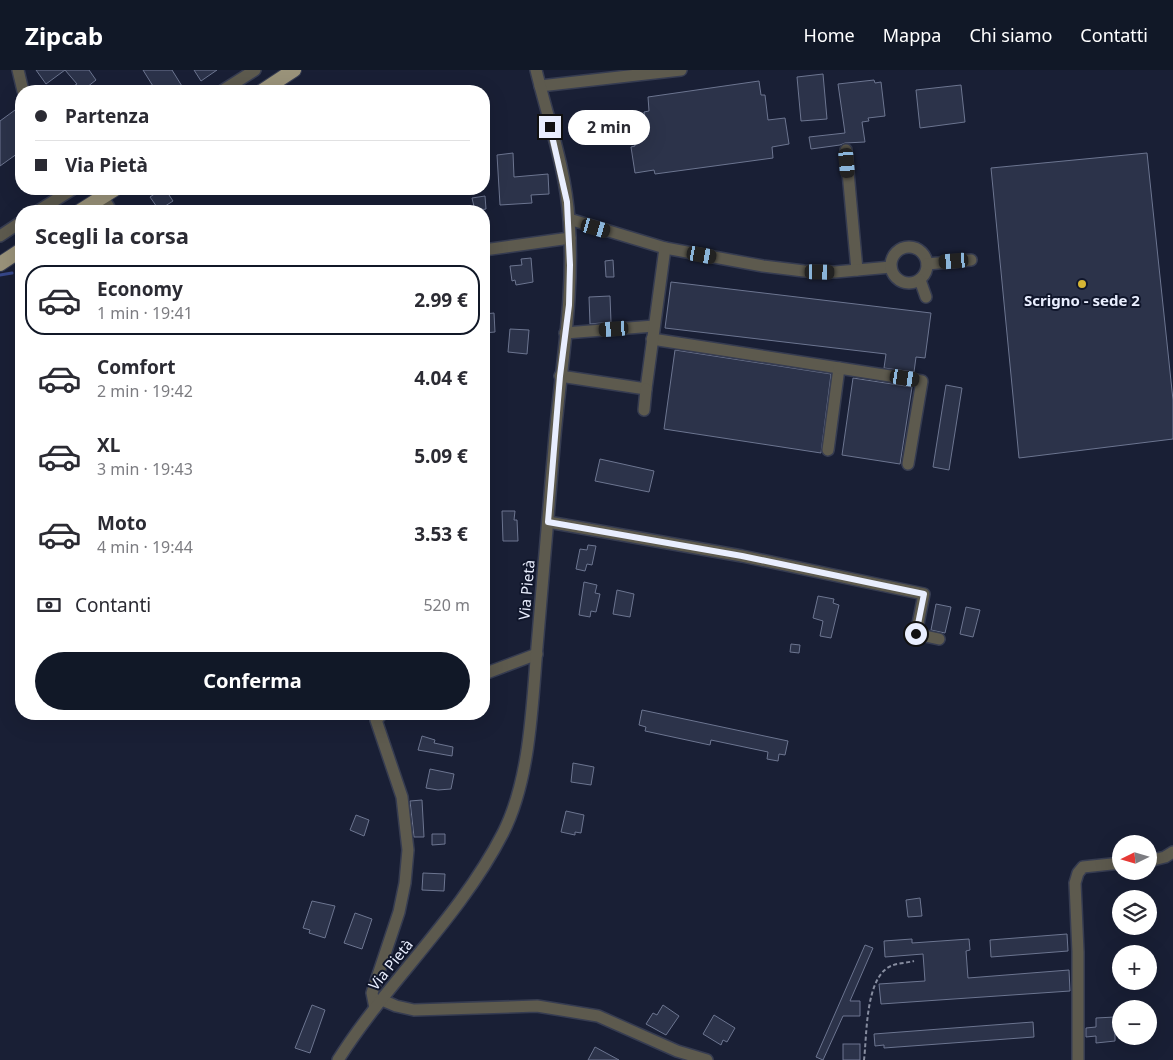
<!DOCTYPE html>
<html lang="it">
<meta charset="utf-8">
<style>
:root{--surface:#fff;--page:#f2f2f3;--text:#2b2b33;--muted:#7c7c81;--line:#e1e1e2;--accent:#111827}
body{margin:0;font-family:"Noto Sans",sans-serif;background:var(--page);color:var(--text);height:100vh;display:flex;flex-direction:column;font-size:19px;white-space:nowrap}
*{box-sizing:border-box;margin:0}
p{font-size:16px;color:var(--muted)}
.icon{flex:none;width:28px;height:28px;fill:none;stroke:currentColor;stroke-width:2;stroke-linecap:round;stroke-linejoin:round}
.map{position:relative;flex:1;overflow:hidden}
.sheet{position:absolute;left:15px;top:135px;width:475px;height:515px;display:flex;flex-direction:column;background:var(--surface);border-radius:20px;box-shadow:0 5px 20px #0002}
.sheet>*{flex:none}
.hud{position:absolute;left:15px;top:15px;width:475px;height:110px;border-radius:20px;box-shadow:0 5px 20px #0002;display:grid;align-content:center;height:110px;padding:0 20px;background:var(--surface)}
.needle{width:32px;rotate:265deg}
.tools{position:absolute;left:1112px;top:765px;display:grid;gap:10px}
.tools a{display:grid;place-items:center;width:45px;height:45px;border-radius:50%;background:var(--surface);box-shadow:0 5px 20px #0002;font-size:25px}
.end{position:absolute;width:22px;height:22px;margin:-11px;border:6px solid #e9eefe;background:#111;box-shadow:0 0 0 2px #111}
.from{border-radius:50%}
.bubble{position:absolute;height:35px;border-radius:18px;background:var(--surface);box-shadow:0 5px 20px #0002;font-size:16px;font-weight:700;line-height:35px;text-align:center}
.car{position:absolute;width:15px;height:30px;margin:-15px -8px;border-radius:6px;box-shadow:0 0 4px 1px #0007;background:linear-gradient(#222 24%,#8ab4d8 0 40%,#222 0 76%,#8ab4d8 0 86%,#222 0)}
.hud b{display:flex;align-items:center;gap:18px;height:48px;font-size:19px}
.hud b+b{border-top:1px solid var(--line)}
.hud i{width:12px;height:12px;background:var(--text)}
ul{padding:0;list-style:none}
li{display:flex;align-items:center;gap:15px;height:70px;margin:0 10px 8px;padding:0 10px;border:2px solid transparent;border-radius:20px}
li div{flex:1}
li b{display:block;font-size:19px}
li em{font-style:normal;font-weight:700}
li.on{border-color:var(--accent)}
li>.icon{width:45px;height:45px;stroke-width:1.5}
h2{padding:0 20px;font-size:22px;line-height:60px}
.pay{display:flex;align-items:center;gap:12px;height:55px;padding:0 20px;font-size:19px}
.pay p{margin-inline-start:auto}
.cta{display:flex;gap:10px;margin-top:auto;padding:10px 20px}
.cta a{flex:1;height:58px;border-radius:30px;background:var(--accent);color:#fff;font-size:20px;font-weight:700;line-height:58px;text-align:center}
header{display:flex;align-items:center;gap:30px;box-sizing:border-box;height:70px;padding:0 25px;background:var(--accent);color:#fff}
header strong{font-size:24px}
nav{display:flex;gap:28px;margin-inline-start:auto;font-size:18px}
.map>svg:first-child{display:block}
.lines{fill:none;stroke-linecap:round;stroke-linejoin:round}
.stream{stroke:#364789;stroke-width:3}
.building{fill:#2c334a;stroke:#6c7590}
.minor-casing{stroke:#363c51;stroke-width:14}
.major-casing{stroke:#363c51;stroke-width:16}
.path{stroke:#878da0;stroke-width:2;stroke-dasharray:4 2.5;stroke-linecap:butt}
.minor{stroke:#5d5a4e;stroke-width:11}
.major{stroke:#9a937a;stroke-width:14}
.route{stroke:#e9eefe;stroke-width:6}
.poi-dot{fill:#d5b534;stroke:#10162b;stroke-width:2}
.labels{text-anchor:middle;stroke-width:4;stroke-linejoin:round;paint-order:stroke}
.poi-label{font-size:15px;font-weight:bold;fill:#e9eefe;stroke:#10162b}
.street-label{font-size:15px;fill:#e9eefe;stroke:#10162b}
</style>
<header>
<strong>Zipcab</strong>
<nav><a>Home</a><a>Mappa</a><a>Chi siamo</a><a>Contatti</a></nav>
</header>
<div class="map">
<svg width="1173" height="990" viewBox="0 0 1173 990">
<rect width="100%" height="100%" fill="#191f35"/>
<g class="lines">
<!-- stream -->
<polyline class="stream" points="0,205 12,203"/>
</g>
<!-- building -->
<g class="building">
<polygon points="36,0 65,0 46,14"/>
<polygon points="65,0 89,0 96,10 82,21 65,21 77,14"/>
<polygon points="143,0 172,0 185,21 156,21"/>
<polygon points="194,0 217,0 201,11"/>
<polygon points="823,4 827,49 801,51 797,7"/>
<polygon points="874,10 875,13 881,12 885,46 868,48 869,51 862,52 865,72 845,73 840,75 811,79 809,67 845,63 838,14"/>
<polygon points="759,11 761,25 765,25 768,50 785,48 789,74 772,77 773,88 655,104 654,100 635,103 631,77 635,76 634,69 647,67 644,42 649,41 648,27"/>
<polygon points="961,15 965,52 920,58 916,20"/>
<polygon points="15,40 21,49 21,81 0,96 0,51"/>
<polygon points="513,83 514,107 548,104 549,124 531,125 532,133 500,135 497,85"/>
<polygon points="1147,83 1173,330 1173,369 1019,388 991,98"/>
<polygon points="162,119 165,119 173,131 159,140 150,127"/>
<polygon points="485,126 486,139 475,141 472,128"/>
<polygon points="531,188 533,212 516,215 515,210 512,211 510,196 522,195 521,189"/>
<polygon points="613,190 614,207 606,207 605,191"/>
<polygon points="671,212 931,243 925,288 916,287 914,302 884,298 886,284 665,258"/>
<polygon points="610,226 611,252 590,254 589,227"/>
<polygon points="494,243 495,262 484,263 484,244"/>
<polygon points="510,259 529,260 527,284 508,282"/>
<polygon points="675,280 831,304 821,383 664,359"/>
<polygon points="853,308 912,317 900,394 842,385"/>
<polygon points="946,315 962,318 949,400 933,397"/>
<polygon points="600,389 654,401 649,422 595,411"/>
<polygon points="502,441 515,441 514,450 517,450 518,471 503,471"/>
<polygon points="588,475 596,476 592,495 587,494 585,501 576,499 580,479 587,480"/>
<polygon points="584,512 597,515 595,523 600,524 596,542 591,541 590,547 579,545"/>
<polygon points="617,520 634,524 630,547 613,544"/>
<polygon points="818,526 834,529 833,533 839,535 831,568 820,566 823,551 813,548"/>
<polygon points="936,534 951,537 945,563 931,560"/>
<polygon points="966,537 980,540 973,567 960,564"/>
<polygon points="791,574 800,575 799,583 790,582"/>
<polygon points="642,640 788,671 785,685 779,684 778,691 767,689 768,682 711,670 710,675 645,661 646,657 639,655"/>
<polygon points="422,666 435,670 434,673 453,677 452,686 418,680"/>
<polygon points="573,693 594,697 591,715 571,712"/>
<polygon points="430,699 454,704 451,719 438,720 426,718"/>
<polygon points="422,730 424,767 414,767 410,731"/>
<polygon points="566,741 584,745 581,763 575,762 575,765 561,762"/>
<polygon points="356,745 369,750 364,766 350,760"/>
<polygon points="432,764 445,764 445,774 432,775"/>
<polygon points="423,803 445,804 444,821 422,820"/>
<polygon points="920,828 922,846 908,847 906,830"/>
<polygon points="312,831 335,836 325,868 309,863 310,860 303,858"/>
<polygon points="355,843 372,849 362,879 344,873"/>
<polygon points="1067,864 1068,881 991,887 990,870"/>
<polygon points="912,869 912,873 969,869 970,880 966,881 968,908 1069,900 1070,921 881,934 879,914 925,911 923,884 885,887 884,871"/>
<polygon points="865,875 873,878 850,931 860,931 860,946 843,946 823,990 816,987"/>
<polygon points="312,935 325,940 310,983 295,978"/>
<polygon points="663,935 679,946 666,965 646,954 653,943 657,945"/>
<polygon points="714,945 735,958 727,972 723,970 721,975 703,964"/>
<polygon points="1115,947 1115,971 1096,973 1096,966 1086,967 1086,958 1096,957 1096,948"/>
<polygon points="1033,952 1034,967 884,978 884,975 875,976 874,964"/>
<rect x="843" y="974" width="17" height="16"/>
<polygon points="595,977 619,990 588,990"/>
</g>
<g class="lines">
<defs>
<g id="minor">
<polyline points="18,0 23,21"/>
<polyline points="540,16 681,0"/>
<polyline points="222,21 255,0"/>
<polyline points="846,80 857,200"/>
<polyline points="103,127 111,141"/>
<polyline points="38,141 73,119"/>
<polyline points="569,149 665,178 763,196 804,201 835,202 891,197"/>
<polyline points="0,166 21,152"/>
<circle cx="909" cy="195" r="18"/>
<polyline points="484,180 570,168"/>
<polyline points="927,194 971,190"/>
<polyline points="920,210 926,227"/>
<polyline points="565,263 654,256"/>
<polyline points="652,269 839,298 828,380"/>
<polyline points="839,298 922,311 908,394"/>
<polyline points="560,306 646,319 665,178"/>
<polyline points="644,340 646,319"/>
<polyline points="548,452 742,486 924,524 916,564 939,569"/>
<polyline points="484,604 537,584"/>
<polyline points="1149,791 1165,787 1173,782"/>
<polyline points="382,930 396,936 414,940 537,936 598,946 677,981 707,990"/>
<polyline points="375,938 372,923 399,842 405,813 408,780 402,727 376,650 382,644"/>
<path d="M 338,990 C 388,911 460,847 503,763 C 530,710 532,637 537,577 C 543,510 549,443 554,377 C 560,301 575,226 569,150 C 566,100 548,49 536,0"/>
<polyline points="1078,990 1078,882 1075,813 1078,803 1083,797 1121,793"/>
</g>
<g id="major">
<polyline points="262,21 294,0"/>
<polyline points="80,141 115,119"/>
<polyline points="0,194 21,180"/>
</g>
</defs>
<!-- minor casing -->
<use href="#minor" class="minor-casing"/>
<!-- major casing -->
<use href="#major" class="major-casing"/>
<!-- path -->
<path class="path" d="M 864,990 C 867,966 865,907 891,896 C 897,893 907,893 914,891"/>
<!-- minor -->
<use href="#minor" class="minor"/>
<!-- major -->
<use href="#major" class="major"/>
</g>
<g class="lines">
<!-- route -->
<polyline class="route" points="550,57 567,132 570,195 569,235 560,306 548,452 742,486 924,524 916,564"/>
</g>
<!-- markers -->
<circle class="poi-dot" cx="1082" cy="214" r="5"/>
<g class="labels">
<!-- poi labels -->
<g class="poi-label">
<text x="1082" y="236">Scrigno - sede 2</text>
</g>
<!-- street labels -->
<g class="street-label">
<text transform="translate(527 520) rotate(-85)" y="5">Via Pietà</text>
<text transform="translate(391 895) rotate(-51)" y="5">Via Pietà</text>
</g>
</g>
</svg>
<div class="tools">
<a><svg class="needle" viewBox="-14 -14 28 28"><path d="M0-13l5 13h-10z" fill="#e53935"/><path d="M0 13l5-13h-10z" fill="#7c7c81"/></svg></a>
<a><svg class="icon" aria-label="layers" viewBox="0 0 24 24"><path d="M12 4l9 5-9 5-9-5zM3 14l9 5 9-5"/></svg></a>
<a>+</a>
<a>−</a>
</div>
<i class="end from" style="left:916px;top:564px"></i>
<i class="end" style="left:550px;top:57px"></i>
<div class="bubble" style="left:568px;top:40px;width:82px">2 min</div>
<i class="car" style="left:847px;top:93px;rotate:175deg"></i>
<i class="car" style="left:596px;top:158px;rotate:106deg"></i>
<i class="car" style="left:702px;top:185px;rotate:100deg"></i>
<i class="car" style="left:954px;top:191px;rotate:265deg"></i>
<i class="car" style="left:820px;top:202px;rotate:91deg"></i>
<i class="car" style="left:614px;top:259px;rotate:266deg"></i>
<i class="car" style="left:905px;top:308px;rotate:99deg"></i>
<div class="hud">
<b><i class="from"></i>Partenza</b>
<b><i></i>Via Pietà</b>
</div>
<section class="sheet">
<h2>Scegli la corsa</h2>
<ul>
<li class="on"><svg class="icon" aria-label="car" viewBox="0 0 24 24"><path d="M5 17H2v-5l4-1 3-4h7l3 4 3 1v5h-3M9 17h6M6 11h13"/><circle cx="7" cy="17" r="2"/><circle cx="17" cy="17" r="2"/></svg><div><b>Economy</b><p>1 min · 19:41</p></div><em>2.99 €</em></li>
<li><svg class="icon" aria-label="car" viewBox="0 0 24 24"><path d="M5 17H2v-5l4-1 3-4h7l3 4 3 1v5h-3M9 17h6M6 11h13"/><circle cx="7" cy="17" r="2"/><circle cx="17" cy="17" r="2"/></svg><div><b>Comfort</b><p>2 min · 19:42</p></div><em>4.04 €</em></li>
<li><svg class="icon" aria-label="car" viewBox="0 0 24 24"><path d="M5 17H2v-5l4-1 3-4h7l3 4 3 1v5h-3M9 17h6M6 11h13"/><circle cx="7" cy="17" r="2"/><circle cx="17" cy="17" r="2"/></svg><div><b>XL</b><p>3 min · 19:43</p></div><em>5.09 €</em></li>
<li><svg class="icon" aria-label="car" viewBox="0 0 24 24"><path d="M5 17H2v-5l4-1 3-4h7l3 4 3 1v5h-3M9 17h6M6 11h13"/><circle cx="7" cy="17" r="2"/><circle cx="17" cy="17" r="2"/></svg><div><b>Moto</b><p>4 min · 19:44</p></div><em>3.53 €</em></li>
</ul>
<div class="pay"><svg class="icon" aria-label="cash" viewBox="0 0 24 24"><path d="M3 7h18v10H3z"/><circle cx="12" cy="12" r="2"/></svg>Contanti<p>520 m</p></div>
<div class="cta"><a>Conferma</a></div>
</section>
</div>
